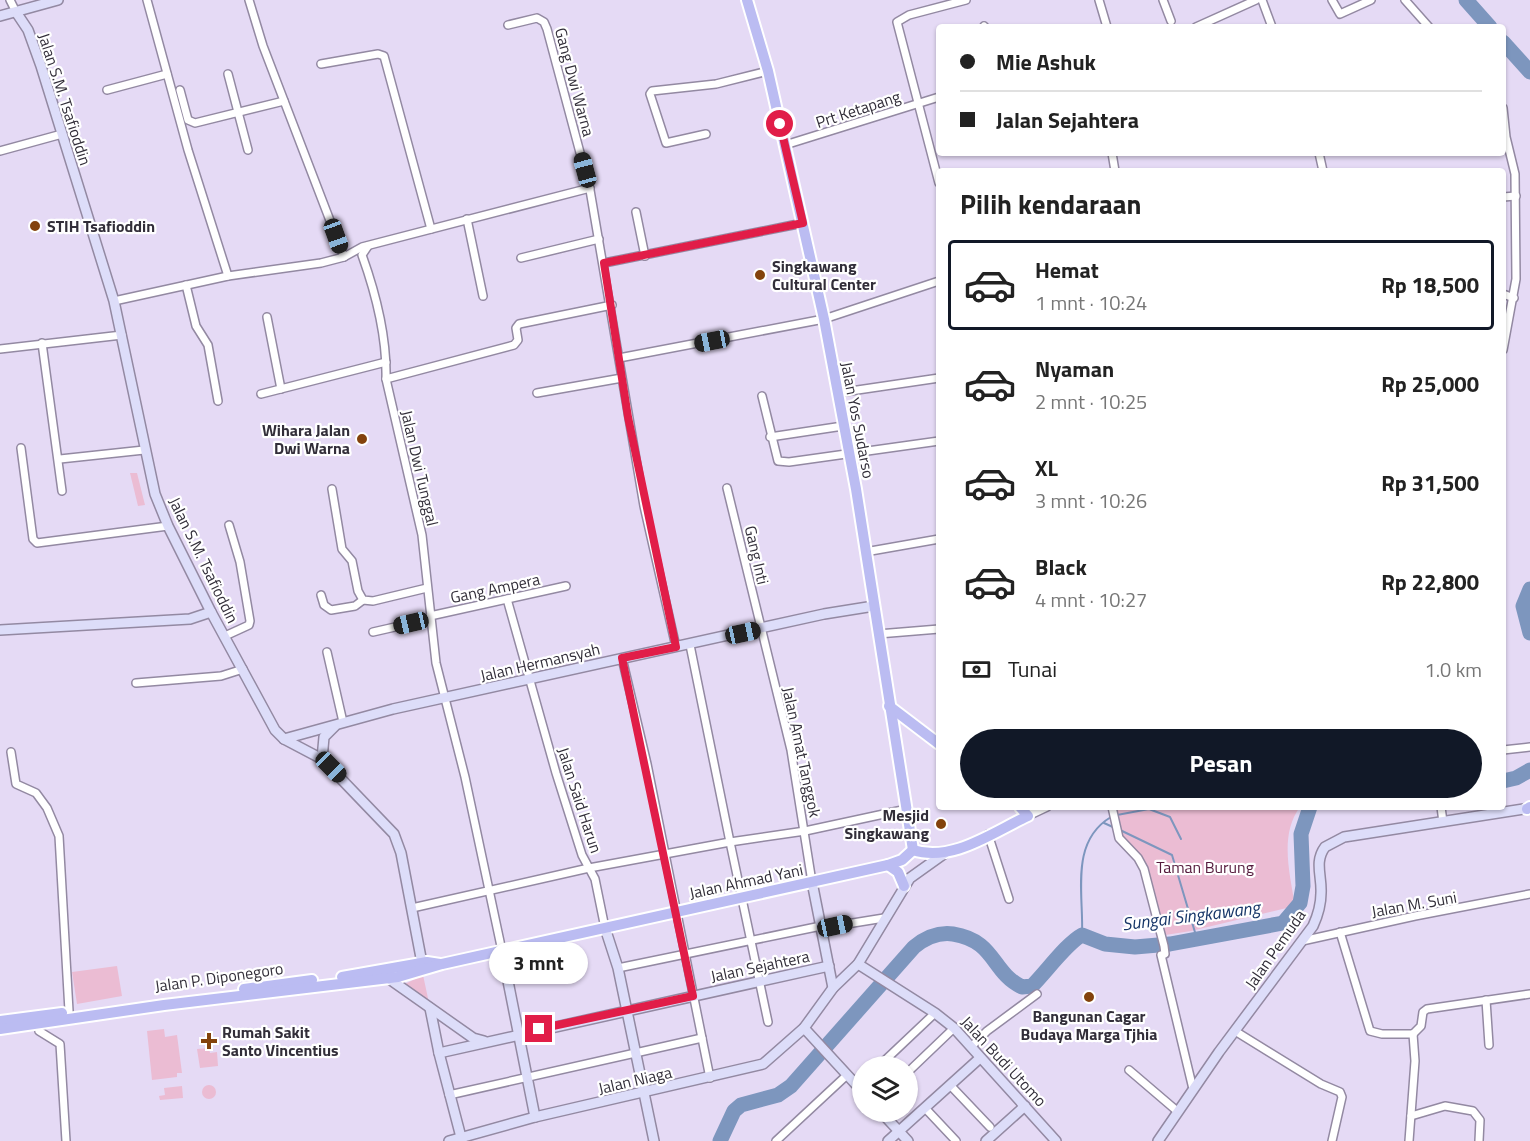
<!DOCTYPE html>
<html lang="id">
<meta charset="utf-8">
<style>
:root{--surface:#fff;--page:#f6f6f6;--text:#222;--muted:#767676;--line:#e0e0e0;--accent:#111827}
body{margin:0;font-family:"Titillium Web",sans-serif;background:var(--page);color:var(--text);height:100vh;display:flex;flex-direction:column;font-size:22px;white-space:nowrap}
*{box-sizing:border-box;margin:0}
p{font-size:20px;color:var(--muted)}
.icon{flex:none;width:33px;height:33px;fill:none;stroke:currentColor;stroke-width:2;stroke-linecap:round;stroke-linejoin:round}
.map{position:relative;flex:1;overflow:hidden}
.panel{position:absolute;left:936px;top:168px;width:570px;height:642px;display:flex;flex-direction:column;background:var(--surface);border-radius:6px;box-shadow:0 2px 4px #0004}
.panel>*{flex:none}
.top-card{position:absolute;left:936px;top:24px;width:570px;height:132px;border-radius:6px;box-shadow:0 2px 4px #0004;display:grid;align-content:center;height:132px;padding:0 24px;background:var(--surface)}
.fabs{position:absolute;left:852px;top:1056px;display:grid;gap:12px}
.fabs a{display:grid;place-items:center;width:66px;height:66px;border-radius:50%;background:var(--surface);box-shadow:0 2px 4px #0004;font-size:30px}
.end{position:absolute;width:27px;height:27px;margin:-14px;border:8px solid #e11d48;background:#fff;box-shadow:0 0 0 3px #fff}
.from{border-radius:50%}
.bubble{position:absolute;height:42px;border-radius:21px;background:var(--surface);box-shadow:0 2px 4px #0004;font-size:20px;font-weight:700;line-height:42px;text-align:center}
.car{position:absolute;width:18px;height:36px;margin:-18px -9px;border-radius:8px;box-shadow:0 0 4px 2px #0007;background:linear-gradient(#222 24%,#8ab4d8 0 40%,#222 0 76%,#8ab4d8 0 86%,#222 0)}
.top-card b{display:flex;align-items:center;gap:21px;height:57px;font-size:22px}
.top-card b+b{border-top:2px solid var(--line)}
.top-card i{width:15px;height:15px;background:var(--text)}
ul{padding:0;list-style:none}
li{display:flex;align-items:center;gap:18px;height:90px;margin:0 12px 9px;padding:0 12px;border:3px solid transparent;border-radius:6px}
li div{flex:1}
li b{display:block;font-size:22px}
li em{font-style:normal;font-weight:700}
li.on{border-color:var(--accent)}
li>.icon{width:54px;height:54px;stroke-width:1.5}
h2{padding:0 24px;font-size:27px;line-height:72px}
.pay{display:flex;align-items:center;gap:15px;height:66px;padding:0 24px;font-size:22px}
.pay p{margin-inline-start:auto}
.primary-button{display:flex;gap:12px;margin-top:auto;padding:12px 24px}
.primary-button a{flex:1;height:69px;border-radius:36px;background:var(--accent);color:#fff;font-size:24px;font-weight:700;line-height:69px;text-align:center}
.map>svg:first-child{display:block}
.green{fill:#ebbcd3}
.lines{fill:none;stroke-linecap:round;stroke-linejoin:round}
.stream{stroke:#7d96be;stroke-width:2}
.river{stroke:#7d96be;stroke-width:15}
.street-casing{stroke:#9389a2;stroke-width:10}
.secondary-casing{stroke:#9389a2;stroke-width:12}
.primary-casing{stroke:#fff;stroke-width:14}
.street{stroke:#fff;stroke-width:7}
.secondary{stroke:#ddddf9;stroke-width:9}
.primary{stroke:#bbbcf2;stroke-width:10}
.route{stroke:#e11d48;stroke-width:8}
.poi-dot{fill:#83420c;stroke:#fff;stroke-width:2}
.labels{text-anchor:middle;stroke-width:4.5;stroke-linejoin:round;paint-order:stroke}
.street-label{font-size:16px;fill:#322e39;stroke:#fff}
.poi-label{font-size:16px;font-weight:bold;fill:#322e39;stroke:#fff;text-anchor:start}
.park-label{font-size:16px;fill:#551b3d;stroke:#fff}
.water-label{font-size:18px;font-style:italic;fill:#173668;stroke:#fff}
</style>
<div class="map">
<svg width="1530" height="1141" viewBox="0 0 1530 1141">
<rect width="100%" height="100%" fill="#e5daf5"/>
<!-- green -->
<g class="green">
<polygon points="130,473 137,473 145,505 138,506"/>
<path d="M 1107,807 L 1300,807 C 1279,835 1290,874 1295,906 L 1191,931 L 1159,936 L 1140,865 L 1121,846 Z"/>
<polygon points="117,966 122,996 77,1004 72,972"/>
<polygon points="423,975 429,1003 403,985"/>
<polygon points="164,1029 165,1037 177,1035 182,1073 177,1073 177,1077 152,1080 147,1031"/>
<polygon points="209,1048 210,1053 217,1052 218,1066 200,1068 197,1049"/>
<circle cx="209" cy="1092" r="7"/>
<polygon points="182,1086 183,1098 160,1100 159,1096 165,1095 164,1088"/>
</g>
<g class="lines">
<!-- stream -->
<g class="stream">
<polyline points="1117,815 1149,809 1170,817 1181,839"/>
<polyline points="1104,823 1115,828"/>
<polyline points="1120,830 1172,855 1197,939"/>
<path d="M 1082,935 C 1084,895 1069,842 1111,817"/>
</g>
<!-- river -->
<g class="river">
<polyline points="1466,0 1490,27"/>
<polyline points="1503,42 1530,72"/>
<polyline points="1530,589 1523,606 1530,633"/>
<polyline points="1503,781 1516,778 1530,770"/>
<path d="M 720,1141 L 734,1111 L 741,1105 L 778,1095 L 791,1086 L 914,947 C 925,938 939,932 953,934 C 996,941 991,972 1022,987 L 1032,986 C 1046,972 1067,943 1082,935 L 1105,944 L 1135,947 L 1170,944 L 1283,923 L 1300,903 L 1303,886 L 1301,834 L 1310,807"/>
</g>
<defs>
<g id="street">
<polyline points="10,0 16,12"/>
<polyline points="147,0 188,150 228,276"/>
<polyline points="249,0 263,46 344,257"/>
<polyline points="1099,0 1107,27"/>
<polyline points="1163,0 1171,21"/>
<polyline points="1262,0 1272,27"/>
<polyline points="1332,0 1340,14 1371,0"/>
<polyline points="1405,0 1429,27"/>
<polyline points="508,25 537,18 544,22 547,29 590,190 644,506 676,647"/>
<polyline points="984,26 985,27"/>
<polyline points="1196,27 1256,0"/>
<polyline points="321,64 378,54 384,56 431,229"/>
<polyline points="228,74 248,150"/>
<polyline points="107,90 167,74"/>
<polyline points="180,90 188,120 195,123 284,101"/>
<polyline points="1503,108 1506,137 1515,174 1516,279 1503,350"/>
<polyline points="706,134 666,143 650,94 652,91 716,84 768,71"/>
<polyline points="785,145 939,97"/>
<polyline points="0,151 62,134"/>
<polyline points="1112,153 1115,171"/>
<polyline points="1319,153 1323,171"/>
<polyline points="939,183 897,22 909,15 966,0"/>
<polyline points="1503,197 1516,196"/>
<polyline points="636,212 645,256"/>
<polyline points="467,219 483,296"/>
<path d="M 368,246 L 362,255 C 376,294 387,337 386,379 L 422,535 L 436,663 L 465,777 L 502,951"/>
<polyline points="521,258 599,239"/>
<polyline points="604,263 803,223"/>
<polyline points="186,285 196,326 208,345 218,401"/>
<polyline points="1503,294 1514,298"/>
<polyline points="114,301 228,276 321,263 344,257 362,247 590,188"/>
<polyline points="267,317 281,389"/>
<polyline points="42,343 62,491"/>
<polyline points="0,349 122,335"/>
<polyline points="619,358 824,319 939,281"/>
<polyline points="386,379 514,345 518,340 516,328 519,324 612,305"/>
<polyline points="537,393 622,378"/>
<polyline points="837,393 939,378"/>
<polyline points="261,394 386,362"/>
<polyline points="762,396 778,461 789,462 939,441"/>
<polyline points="770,437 843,426"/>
<polyline points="21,448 33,539 37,543 168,526"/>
<polyline points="60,459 144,450"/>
<polyline points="727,488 791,750 812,882"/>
<polyline points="332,489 342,549 352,561 358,591 363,600 373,601 427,588"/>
<polyline points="865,552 939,539"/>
<polyline points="321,595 324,605 331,610 355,606 363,600"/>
<polyline points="507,599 556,773 582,855 595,879 605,928"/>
<polyline points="430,616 566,586"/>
<polyline points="373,632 430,619"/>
<polyline points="878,634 939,629"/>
<polyline points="225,636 249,625 250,621 240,562 229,525"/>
<polyline points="327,652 343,722"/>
<polyline points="622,658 647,764 710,1078"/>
<polyline points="136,683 221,676 243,669"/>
<polyline points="1503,750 1530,747"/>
<polyline points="11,752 16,784 36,793 47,808 59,836 69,1011"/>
<polyline points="1112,807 1119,838 1138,858 1144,869 1164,946 1165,954 1161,955 1193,1089"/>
<polyline points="1441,807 1443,822"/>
<polyline points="1028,816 1047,807"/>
<polyline points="988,834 1009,899"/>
<polyline points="412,908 589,868 730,842 690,645"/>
<polyline points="822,928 884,918"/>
<polyline points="1340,932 1370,1031 1382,1034 1413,1034"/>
<polyline points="1302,941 1415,916 1530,894"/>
<polyline points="618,968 821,926"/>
<polyline points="1486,1000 1489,1045"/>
<polyline points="768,1022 730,842 805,831 907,809"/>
<polyline points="39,1031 60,1044 66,1141"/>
<polyline points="1235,1031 1321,1084 1340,1092 1342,1097 1332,1141"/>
<polyline points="1413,1034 1421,1026 1423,1012 1427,1009 1530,994"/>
<polyline points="971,1047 987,1031 1037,994"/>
<polyline points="879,1066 935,1013"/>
<polyline points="1129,1070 1177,1111"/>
<polyline points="908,1072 954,1028"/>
<polyline points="950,1085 990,1127"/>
<polyline points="449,1095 702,1038"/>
<polyline points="925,1108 956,1141"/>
<polyline points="1411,1116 1445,1106 1473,1111 1480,1120 1479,1141"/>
<polyline points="776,1141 847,1075"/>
<polyline points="1409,1141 1415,1061 1413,1034"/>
</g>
<g id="secondary">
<polyline points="16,12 28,30 41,66 114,301 155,494 168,526 211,612 275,730 284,739 322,759 394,834 401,853 422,963"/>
<polyline points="0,16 58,0"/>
<polyline points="0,630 190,619 211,612"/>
<polyline points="284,739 393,709 824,614 874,606"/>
<polyline points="322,759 324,737 335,726"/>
<polyline points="812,882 833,988"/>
<polyline points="605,928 618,968 654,1141"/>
<polyline points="502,951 535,1117"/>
<polyline points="858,964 935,1013 954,1028 1056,1141"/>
<polyline points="388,978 473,1038 484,1041"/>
<polyline points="430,1008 439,1053 462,1141"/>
<polyline points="804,1028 862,1091"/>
<polyline points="439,1053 829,966"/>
<polyline points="881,1112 908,1141"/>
<polyline points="449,1141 535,1117 763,1064 804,1028 833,988 858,964 910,878 945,853"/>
<polyline points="888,1141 980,1058"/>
<polyline points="986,1141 1025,1106"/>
<path d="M 1158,1141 L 1219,1052 L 1313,926 C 1318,915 1321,905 1321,893 C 1322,876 1314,862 1325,847 L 1344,837 L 1530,808"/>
</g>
<g id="primary">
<polyline points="747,0 768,71 824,319 856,489 913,850"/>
<polyline points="889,706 939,744"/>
<polyline points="1527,809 1530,807"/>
<path d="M 913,850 C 952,863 993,832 1028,816 L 1020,807"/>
<polyline points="888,865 898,872 904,886"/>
<polyline points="342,977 427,962 440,964"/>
<polyline points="244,989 312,980"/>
<polyline points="0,1021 62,1013"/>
<polyline points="0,1029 164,1005 398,977 442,964 888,865 902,860 913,850"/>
</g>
</defs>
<!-- street casing -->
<use href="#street" class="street-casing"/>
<!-- secondary casing -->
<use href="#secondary" class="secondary-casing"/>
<!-- primary casing -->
<use href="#primary" class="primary-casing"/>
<!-- street -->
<use href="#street" class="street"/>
<!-- secondary -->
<use href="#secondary" class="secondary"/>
<!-- primary -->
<use href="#primary" class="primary"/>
</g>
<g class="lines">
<!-- route -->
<polyline class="route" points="539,1029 693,996 622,658 676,647 628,417 604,263 803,223 780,124"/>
</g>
<!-- markers -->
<g class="poi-dot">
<circle cx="35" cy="226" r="6"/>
<circle cx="760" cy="275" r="6"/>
<circle cx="362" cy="439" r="6"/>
<circle cx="941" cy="824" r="6"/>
<circle cx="1089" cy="997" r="6"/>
<path d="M206 1032h6v6h6v6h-6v6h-6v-6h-6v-6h6z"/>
</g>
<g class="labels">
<!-- street labels -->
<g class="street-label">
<text transform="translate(575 82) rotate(75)" y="6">Gang Dwi Warna</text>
<text transform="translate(65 99) rotate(72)" y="6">Jalan S.M. Tsafioddin</text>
<text transform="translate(858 109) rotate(-18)" y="6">Prt Ketapang</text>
<text transform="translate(858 420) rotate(79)" y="6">Jalan Yos Sudarso</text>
<text transform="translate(420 468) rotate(77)" y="6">Jalan Dwi Tunggal</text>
<text transform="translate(757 555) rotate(77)" y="6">Gang Inti</text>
<text transform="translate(204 560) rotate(64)" y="6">Jalan S.M. Tsafioddin</text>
<text transform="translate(495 588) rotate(-12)" y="6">Gang Ampera</text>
<text transform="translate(540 662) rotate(-13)" y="6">Jalan Hermansyah</text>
<text transform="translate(802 752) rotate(78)" y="6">Jalan Amat Tanggok</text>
<text transform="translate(580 800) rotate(72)" y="6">Jalan Said Harun</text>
<text transform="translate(746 881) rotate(-12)" y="6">Jalan Ahmad Yani</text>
<text transform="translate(1414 904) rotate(-10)" y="6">Jalan M. Suni</text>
<text transform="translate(1275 949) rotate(-55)" y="6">Jalan Pemuda</text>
<text transform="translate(760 966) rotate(-12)" y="6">Jalan Sejahtera</text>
<text transform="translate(219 977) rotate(-8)" y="6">Jalan P. Diponegoro</text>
<text transform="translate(1004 1061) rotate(47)" y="6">Jalan Budi Utomo</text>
<text transform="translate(635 1080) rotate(-13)" y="6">Jalan Niaga</text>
</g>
<!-- poi labels -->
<g class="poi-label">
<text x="47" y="232">STIH Tsafioddin</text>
<text x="772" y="272">Singkawang<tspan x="772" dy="18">Cultural Center</tspan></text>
<text x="350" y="436" text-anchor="end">Wihara Jalan<tspan x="350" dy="18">Dwi Warna</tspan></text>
<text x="929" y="821" text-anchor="end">Mesjid<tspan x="929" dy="18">Singkawang</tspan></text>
<text x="1089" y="1022" text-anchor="middle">Bangunan Cagar<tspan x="1089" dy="18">Budaya Marga Tjhia</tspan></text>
<text x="222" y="1038">Rumah Sakit<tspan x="222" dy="18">Santo Vincentius</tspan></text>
</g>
<!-- park labels -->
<g class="park-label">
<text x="1205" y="873">Taman Burung</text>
</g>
<!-- water labels -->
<g class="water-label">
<text transform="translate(1191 916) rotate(-7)" y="6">Sungai Singkawang</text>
</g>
</g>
</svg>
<div class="fabs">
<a><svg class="icon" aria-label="layers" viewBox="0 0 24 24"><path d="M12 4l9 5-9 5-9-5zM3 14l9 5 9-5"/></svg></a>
</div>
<i class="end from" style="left:780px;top:124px"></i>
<i class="end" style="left:539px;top:1029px"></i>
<div class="bubble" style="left:489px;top:942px;width:99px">3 mnt</div>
<i class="car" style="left:585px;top:170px;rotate:345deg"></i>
<i class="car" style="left:336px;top:236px;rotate:160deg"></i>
<i class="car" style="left:712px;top:341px;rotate:259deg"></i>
<i class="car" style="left:411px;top:623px;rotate:257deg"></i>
<i class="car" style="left:743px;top:633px;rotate:78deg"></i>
<i class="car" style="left:331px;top:767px;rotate:135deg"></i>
<i class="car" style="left:835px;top:926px;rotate:78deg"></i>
<div class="top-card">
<b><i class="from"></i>Mie Ashuk</b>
<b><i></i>Jalan Sejahtera</b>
</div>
<section class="panel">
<h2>Pilih kendaraan</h2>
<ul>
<li class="on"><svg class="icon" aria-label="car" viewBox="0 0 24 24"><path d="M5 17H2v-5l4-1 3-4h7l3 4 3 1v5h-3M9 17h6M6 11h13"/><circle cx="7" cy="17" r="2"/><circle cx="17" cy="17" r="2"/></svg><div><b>Hemat</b><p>1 mnt · 10:24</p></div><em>Rp 18,500</em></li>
<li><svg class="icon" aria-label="car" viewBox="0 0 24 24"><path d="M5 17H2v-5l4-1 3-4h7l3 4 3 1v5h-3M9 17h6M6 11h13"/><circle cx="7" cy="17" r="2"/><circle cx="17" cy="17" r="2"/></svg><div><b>Nyaman</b><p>2 mnt · 10:25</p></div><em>Rp 25,000</em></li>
<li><svg class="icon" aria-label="car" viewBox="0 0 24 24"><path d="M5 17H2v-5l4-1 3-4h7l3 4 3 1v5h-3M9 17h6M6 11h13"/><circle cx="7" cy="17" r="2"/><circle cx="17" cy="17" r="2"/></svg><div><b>XL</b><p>3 mnt · 10:26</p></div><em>Rp 31,500</em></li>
<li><svg class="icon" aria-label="car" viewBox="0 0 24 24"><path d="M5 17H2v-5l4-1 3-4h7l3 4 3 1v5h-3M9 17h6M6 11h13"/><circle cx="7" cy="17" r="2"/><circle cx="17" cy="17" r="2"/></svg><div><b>Black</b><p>4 mnt · 10:27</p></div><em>Rp 22,800</em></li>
</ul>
<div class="pay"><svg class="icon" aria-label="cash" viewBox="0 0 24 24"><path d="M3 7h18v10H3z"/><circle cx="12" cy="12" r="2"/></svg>Tunai<p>1.0 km</p></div>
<div class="primary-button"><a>Pesan</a></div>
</section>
</div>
